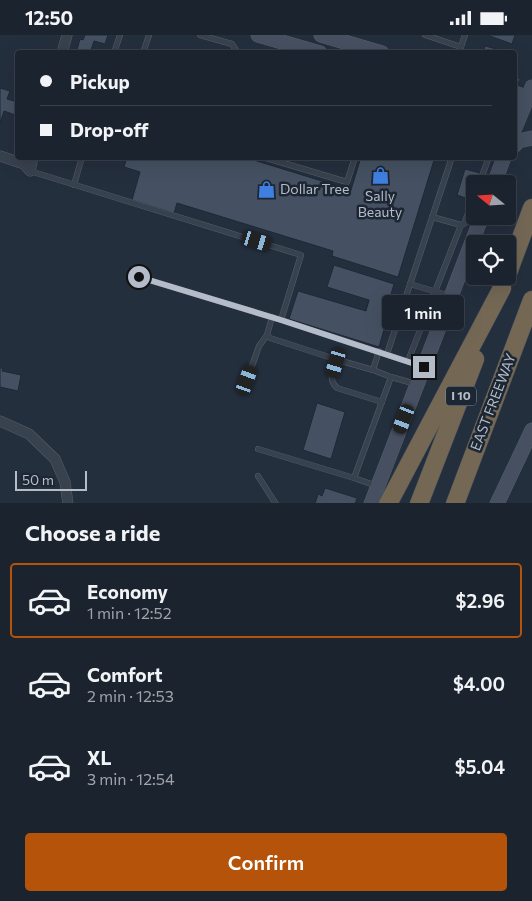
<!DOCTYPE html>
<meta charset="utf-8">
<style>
:root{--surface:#1b232e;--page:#242b36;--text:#f1f3f6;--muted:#a0a4aa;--line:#39404a;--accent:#b45309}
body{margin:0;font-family:Commissioner,sans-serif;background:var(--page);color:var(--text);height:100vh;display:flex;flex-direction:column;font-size:19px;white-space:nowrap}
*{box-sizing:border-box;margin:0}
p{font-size:16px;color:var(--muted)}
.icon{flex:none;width:28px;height:28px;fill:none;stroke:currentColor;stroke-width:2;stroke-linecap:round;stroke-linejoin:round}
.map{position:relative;height:468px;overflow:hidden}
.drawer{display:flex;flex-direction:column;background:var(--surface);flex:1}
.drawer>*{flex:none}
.banner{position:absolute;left:15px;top:15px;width:502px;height:110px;border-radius:5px;box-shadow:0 5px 20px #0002,0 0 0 1px var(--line);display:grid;align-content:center;height:110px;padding:0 25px;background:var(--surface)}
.needle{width:32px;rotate:288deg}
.fabs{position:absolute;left:466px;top:140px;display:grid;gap:10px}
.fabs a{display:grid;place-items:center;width:50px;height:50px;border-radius:5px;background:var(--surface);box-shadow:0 5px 20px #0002,0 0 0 1px var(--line);font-size:25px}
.scale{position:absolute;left:15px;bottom:12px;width:72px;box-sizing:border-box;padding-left:5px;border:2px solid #b4bcc9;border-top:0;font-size:14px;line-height:18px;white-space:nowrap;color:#b4bcc9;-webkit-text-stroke:4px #1d2633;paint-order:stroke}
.end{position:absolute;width:22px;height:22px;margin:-11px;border:6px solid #b4bcc9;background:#111;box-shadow:0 0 0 2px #111}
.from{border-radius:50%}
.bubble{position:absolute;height:35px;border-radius:5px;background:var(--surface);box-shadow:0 5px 20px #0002,0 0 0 1px var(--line);font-size:16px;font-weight:600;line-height:35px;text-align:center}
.car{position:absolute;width:15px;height:30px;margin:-15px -8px;border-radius:6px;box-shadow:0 0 4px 1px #0007;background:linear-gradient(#222 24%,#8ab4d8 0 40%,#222 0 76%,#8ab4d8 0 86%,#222 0)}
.banner b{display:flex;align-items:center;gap:18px;height:48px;font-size:19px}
.banner b+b{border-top:1px solid var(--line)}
.banner i{width:12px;height:12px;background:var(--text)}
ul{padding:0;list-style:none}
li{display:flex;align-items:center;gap:15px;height:75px;margin:0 10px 8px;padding:0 15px;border:2px solid transparent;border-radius:5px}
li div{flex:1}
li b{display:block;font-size:19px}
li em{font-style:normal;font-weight:600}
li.active{border-color:var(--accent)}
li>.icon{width:45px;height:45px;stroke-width:1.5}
h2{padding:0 25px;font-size:22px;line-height:60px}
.primary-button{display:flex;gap:10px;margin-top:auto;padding:10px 25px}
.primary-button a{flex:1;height:58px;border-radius:5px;background:var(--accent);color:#fff;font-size:20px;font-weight:600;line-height:58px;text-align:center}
.status{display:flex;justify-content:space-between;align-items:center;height:35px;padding:0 25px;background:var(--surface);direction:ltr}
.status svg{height:14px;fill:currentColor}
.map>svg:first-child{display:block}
.building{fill:#455162;stroke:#1f2835}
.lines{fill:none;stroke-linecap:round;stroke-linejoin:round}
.service-casing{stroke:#565f6c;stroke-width:6}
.minor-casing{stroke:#565f6c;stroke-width:11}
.secondary-casing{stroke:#565f6c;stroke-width:15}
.motorway-casing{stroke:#434c59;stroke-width:19}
.path{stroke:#44595c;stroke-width:2;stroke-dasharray:4 4;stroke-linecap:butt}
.service{stroke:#38414e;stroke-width:5}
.minor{stroke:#38414e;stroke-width:10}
.secondary{stroke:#465061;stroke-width:14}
.motorway{stroke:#746855;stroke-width:18}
.route{stroke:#b4bcc9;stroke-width:6}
.labels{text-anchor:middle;stroke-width:5;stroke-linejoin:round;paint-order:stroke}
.shield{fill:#1d2633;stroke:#878f9c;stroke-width:1}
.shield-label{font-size:12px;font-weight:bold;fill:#b4bcc9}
.poi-label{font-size:14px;fill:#b4bcc9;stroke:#1d2633;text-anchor:start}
.street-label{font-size:14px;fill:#b4bcc9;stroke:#1d2633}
</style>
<div class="status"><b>12:50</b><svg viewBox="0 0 49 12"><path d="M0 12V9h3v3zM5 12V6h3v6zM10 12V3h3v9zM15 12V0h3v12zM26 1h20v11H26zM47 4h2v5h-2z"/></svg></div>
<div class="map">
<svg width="532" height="469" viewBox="0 0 532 469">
<rect width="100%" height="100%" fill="#242f3e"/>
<!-- building -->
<g class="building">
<polygon points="85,0 108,0 105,9 94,6 90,18 76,18 80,4 83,5"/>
<polygon points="487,0 515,0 512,9"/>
<polygon points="485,11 504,16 504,18 483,18"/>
<polygon points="0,53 10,56 7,64 18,67 18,81 4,76 0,88"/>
<polygon points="127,122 244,122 351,155 361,122 435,122 398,242 332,221 333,216 177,168 174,178 132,165 140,137 124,132"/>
<polygon points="465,134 480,138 471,165 457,160"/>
<polygon points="334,230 394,249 385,280 388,281 379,312 289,284 298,256 366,276 369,265 327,252"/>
<polygon points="0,333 3,333 2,336 21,340 18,356 0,352"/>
<polygon points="317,368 345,377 331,424 303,415"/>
<polygon points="325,453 357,463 355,469 315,469 318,459 322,461"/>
</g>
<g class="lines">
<defs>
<g id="service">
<polyline points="200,0 232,9 238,18"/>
<polyline points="425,0 461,12"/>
<polyline points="114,18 120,0"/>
<polyline points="143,18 149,0"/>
<polyline points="459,18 465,0"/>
<polyline points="263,122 347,147 355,122"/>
<polyline points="30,136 301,220 281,285"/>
<polyline points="479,149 489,122"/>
<polyline points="74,150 82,122"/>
<polyline points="432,182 461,190"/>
<polyline points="139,242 281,285 424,332"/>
<polyline points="410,249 450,261"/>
<polyline points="272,282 267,300 270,303 338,325"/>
<polyline points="379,316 373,335 391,342"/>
<polyline points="387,319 452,122"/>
<polyline points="408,326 461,190 464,189 475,160"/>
<path d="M 373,335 L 338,325 C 332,333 328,345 337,353 L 382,367"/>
<polyline points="247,345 259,311 267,300"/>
<polyline points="258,414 354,443"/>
<polyline points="258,441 276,469"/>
<polyline points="377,451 354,443 391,342 416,349"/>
</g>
<g id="minor">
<polyline points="62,18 67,0"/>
<polyline points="0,121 24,129 30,136 33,122"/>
<polyline points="0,386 29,399 55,424 65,447 68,469"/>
</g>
<g id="secondary">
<polyline points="258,0 320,18"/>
<polyline points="321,0 382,18"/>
<polyline points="515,58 532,64"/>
<polyline points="515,93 532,52"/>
<polyline points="515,110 518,106 532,103"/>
<polyline points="494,149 504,122"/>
<polyline points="371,469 482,181"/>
<polyline points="497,469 532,395"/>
</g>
<g id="motorway">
<polyline points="508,238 532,173"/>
<polyline points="388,469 502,253"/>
<polyline points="419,469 475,324"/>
<polyline points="455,469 532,265"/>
</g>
</defs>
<!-- service casing -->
<use href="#service" class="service-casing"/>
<!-- minor casing -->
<use href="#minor" class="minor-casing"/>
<!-- secondary casing -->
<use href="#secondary" class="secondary-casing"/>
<!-- motorway casing -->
<use href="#motorway" class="motorway-casing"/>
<!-- path -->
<polyline class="path" points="515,44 523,46"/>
<!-- service -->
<use href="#service" class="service"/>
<!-- minor -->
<use href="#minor" class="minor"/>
<!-- secondary -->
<use href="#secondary" class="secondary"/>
<!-- motorway -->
<use href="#motorway" class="motorway"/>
</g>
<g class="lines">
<!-- route -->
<polyline class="route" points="139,242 281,285 424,332"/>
</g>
<!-- icons -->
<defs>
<symbol id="shop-bare" viewBox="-9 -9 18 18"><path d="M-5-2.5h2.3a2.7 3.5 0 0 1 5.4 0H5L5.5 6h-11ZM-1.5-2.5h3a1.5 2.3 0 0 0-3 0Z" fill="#3f7fe0" stroke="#1d2633" stroke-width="2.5" paint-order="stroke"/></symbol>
</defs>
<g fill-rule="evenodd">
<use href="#shop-bare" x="368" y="128" width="25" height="25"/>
<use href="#shop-bare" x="254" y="142" width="25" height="25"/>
</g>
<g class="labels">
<!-- shield labels -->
<rect class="shield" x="446" y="351.5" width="30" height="19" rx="4"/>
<g class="shield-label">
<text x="461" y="365">I 10</text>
</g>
<!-- poi labels -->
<g class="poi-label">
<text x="280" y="159">Dollar Tree</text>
<text x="380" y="166" text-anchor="middle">Sally<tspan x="380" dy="16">Beauty</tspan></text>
</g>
<!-- street labels -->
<g class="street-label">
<text transform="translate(493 367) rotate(-69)" y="5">EAST FREEWAY</text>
</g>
</g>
</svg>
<div class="fabs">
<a><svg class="needle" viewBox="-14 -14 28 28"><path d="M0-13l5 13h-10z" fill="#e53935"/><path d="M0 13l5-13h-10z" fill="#a0a4aa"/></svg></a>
<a><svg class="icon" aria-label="locate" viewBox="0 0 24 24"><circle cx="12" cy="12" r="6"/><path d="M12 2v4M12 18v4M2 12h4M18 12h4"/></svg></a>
</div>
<div class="scale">50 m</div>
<i class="end from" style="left:139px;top:242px"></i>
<i class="end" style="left:424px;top:332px"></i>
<div class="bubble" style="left:382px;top:260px;width:82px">1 min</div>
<i class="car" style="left:257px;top:206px;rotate:107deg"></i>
<i class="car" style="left:336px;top:328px;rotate:197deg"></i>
<i class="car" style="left:247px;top:345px;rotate:20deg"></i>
<i class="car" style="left:404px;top:384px;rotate:201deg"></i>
<div class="banner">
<b><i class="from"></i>Pickup</b>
<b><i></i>Drop-off</b>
</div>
</div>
<section class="drawer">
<h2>Choose a ride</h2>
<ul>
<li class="active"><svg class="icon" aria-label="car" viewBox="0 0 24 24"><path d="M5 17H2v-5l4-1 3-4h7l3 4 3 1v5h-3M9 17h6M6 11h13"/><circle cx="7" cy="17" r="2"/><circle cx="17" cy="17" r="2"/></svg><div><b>Economy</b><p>1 min · 12:52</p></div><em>$2.96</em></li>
<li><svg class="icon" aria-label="car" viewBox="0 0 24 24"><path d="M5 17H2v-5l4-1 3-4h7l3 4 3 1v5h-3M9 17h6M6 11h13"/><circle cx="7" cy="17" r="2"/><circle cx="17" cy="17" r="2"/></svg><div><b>Comfort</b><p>2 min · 12:53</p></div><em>$4.00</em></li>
<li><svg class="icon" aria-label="car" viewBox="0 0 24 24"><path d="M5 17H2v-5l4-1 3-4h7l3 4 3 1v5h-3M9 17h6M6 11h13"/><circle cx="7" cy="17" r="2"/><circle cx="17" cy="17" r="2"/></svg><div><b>XL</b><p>3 min · 12:54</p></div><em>$5.04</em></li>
</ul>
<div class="primary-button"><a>Confirm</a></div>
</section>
